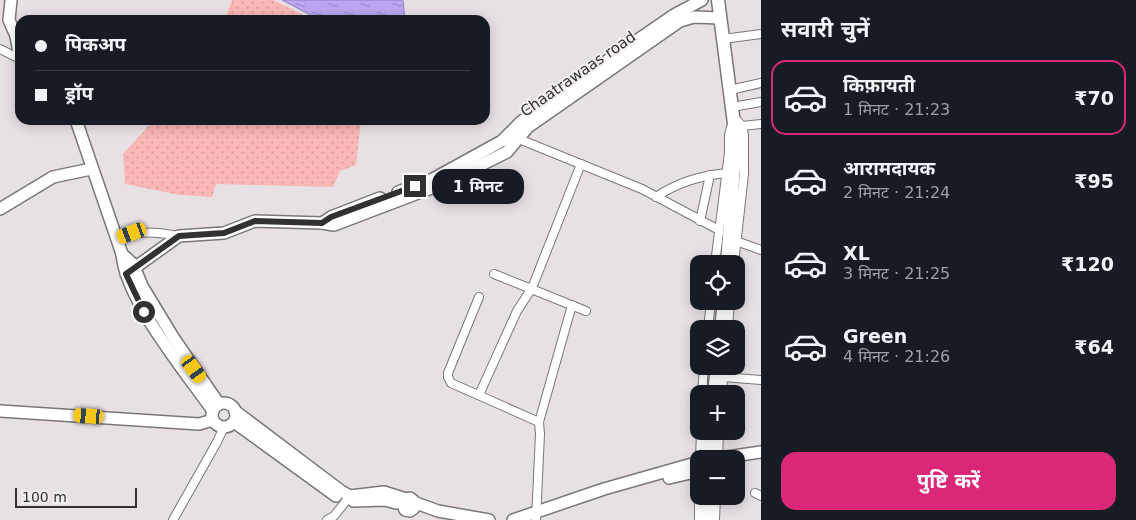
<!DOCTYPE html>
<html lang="hi">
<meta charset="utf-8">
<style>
:root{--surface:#171b24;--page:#20242c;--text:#f1f3f6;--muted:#9ea1a6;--line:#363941;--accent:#db2777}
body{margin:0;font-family:"DejaVu Sans","Noto Sans Devanagari",sans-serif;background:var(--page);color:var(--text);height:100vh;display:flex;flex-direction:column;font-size:19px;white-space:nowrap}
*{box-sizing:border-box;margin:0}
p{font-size:16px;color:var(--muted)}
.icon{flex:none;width:28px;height:28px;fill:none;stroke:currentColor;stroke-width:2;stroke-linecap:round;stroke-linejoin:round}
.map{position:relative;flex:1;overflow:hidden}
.details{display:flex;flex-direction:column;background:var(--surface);width:375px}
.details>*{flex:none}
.banner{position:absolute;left:15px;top:15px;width:475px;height:110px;border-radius:15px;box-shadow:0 2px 12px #0003;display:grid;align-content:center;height:110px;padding:0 20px;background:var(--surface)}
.fabs{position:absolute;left:690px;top:255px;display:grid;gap:10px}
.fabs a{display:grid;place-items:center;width:55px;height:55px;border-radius:10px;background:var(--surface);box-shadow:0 2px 12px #0003;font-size:25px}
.scale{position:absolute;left:15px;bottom:12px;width:122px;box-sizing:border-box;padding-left:5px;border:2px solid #323032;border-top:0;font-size:14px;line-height:18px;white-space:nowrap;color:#323032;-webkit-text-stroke:4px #f4eef2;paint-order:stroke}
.end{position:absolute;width:22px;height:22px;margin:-11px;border:6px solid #323032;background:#fff;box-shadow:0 0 0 2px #fff}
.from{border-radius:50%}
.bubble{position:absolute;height:35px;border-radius:15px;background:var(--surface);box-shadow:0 2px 12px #0003;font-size:16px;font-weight:700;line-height:35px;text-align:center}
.car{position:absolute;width:15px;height:30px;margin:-15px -8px;border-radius:6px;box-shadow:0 0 4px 1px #0007;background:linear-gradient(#f5c518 24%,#345 0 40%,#f5c518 0 76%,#345 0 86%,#f5c518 0)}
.banner b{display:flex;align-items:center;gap:18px;height:48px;font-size:19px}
.banner b+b{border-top:1px solid var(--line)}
.banner i{width:12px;height:12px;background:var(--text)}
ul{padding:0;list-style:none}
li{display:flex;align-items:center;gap:15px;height:75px;margin:0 10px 8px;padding:0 10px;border:2px solid transparent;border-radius:15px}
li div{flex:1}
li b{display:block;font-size:19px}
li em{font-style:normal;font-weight:700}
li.active{border-color:var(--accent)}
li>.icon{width:45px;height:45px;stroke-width:1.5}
h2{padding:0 20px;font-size:22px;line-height:60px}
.cta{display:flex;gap:10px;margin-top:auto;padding:10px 20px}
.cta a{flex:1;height:58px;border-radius:15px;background:var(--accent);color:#fff;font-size:20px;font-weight:700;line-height:58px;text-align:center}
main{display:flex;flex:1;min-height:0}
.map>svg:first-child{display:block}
.park{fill:url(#park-dots)}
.water{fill:url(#water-ripples);stroke:#9283b9}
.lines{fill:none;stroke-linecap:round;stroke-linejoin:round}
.street-casing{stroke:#7b7679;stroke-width:10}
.secondary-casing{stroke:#7b7679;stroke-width:14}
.primary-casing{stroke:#7b7679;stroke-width:15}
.street{stroke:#fff;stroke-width:8}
.secondary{stroke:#fff;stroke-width:11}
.primary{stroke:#fff;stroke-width:12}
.route{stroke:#323032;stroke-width:6}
.labels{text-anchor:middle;stroke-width:4;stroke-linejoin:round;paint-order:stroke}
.street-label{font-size:15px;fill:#323032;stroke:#f4eef2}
</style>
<main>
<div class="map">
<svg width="761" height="520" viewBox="0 0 761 520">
<defs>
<pattern id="park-dots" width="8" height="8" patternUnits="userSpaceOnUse" patternTransform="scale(1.25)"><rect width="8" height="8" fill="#f9b7b6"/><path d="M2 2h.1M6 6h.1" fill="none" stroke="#d69e9d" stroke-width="1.8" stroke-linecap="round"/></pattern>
<pattern id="water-ripples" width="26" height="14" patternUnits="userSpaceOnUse" patternTransform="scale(1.25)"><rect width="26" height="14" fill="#bba6f3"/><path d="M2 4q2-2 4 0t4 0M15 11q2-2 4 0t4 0" fill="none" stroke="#9988c5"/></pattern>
</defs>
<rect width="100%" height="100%" fill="#e7e1e5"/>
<!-- park -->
<g class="park">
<polygon points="232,0 273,0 314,20 217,20 219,17 226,17"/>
<polygon points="154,120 361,120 356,165 340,171 333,187 216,184 212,197 180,195 125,184 123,154"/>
</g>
<!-- water -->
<polygon class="water" points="282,0 403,0 405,20 320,20"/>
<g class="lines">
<defs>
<g id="street">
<polyline points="723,39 761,34"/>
<polyline points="0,49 20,59"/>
<polyline points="730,90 761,83"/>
<polyline points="732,107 761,102"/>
<polyline points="734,117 742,126 744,135 744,174 734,264"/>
<polyline points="742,126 761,124"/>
<polyline points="514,137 642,189 719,230"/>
<path d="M 656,197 C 678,182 700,176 726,173"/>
<polyline points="700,221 710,175"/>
<path d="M 116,239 C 140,230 154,232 179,236"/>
<polyline points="736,241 761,250"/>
<polyline points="715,264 729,153 729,135 732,124"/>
<polyline points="494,274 586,311"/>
<polyline points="479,297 448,373 448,377 451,383 539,422"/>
<polyline points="708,329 711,301"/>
<polyline points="728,329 730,301"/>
<polyline points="723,377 761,380"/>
<polyline points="702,394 704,366"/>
<polyline points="722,394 724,366"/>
<polyline points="479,395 517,311 532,288 581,164"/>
<polyline points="700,459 701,431"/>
<polyline points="718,459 719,431"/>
<polyline points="755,493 761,496"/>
<polyline points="173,520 217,442 224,427"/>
<polyline points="327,520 334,516 350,496"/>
<polyline points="536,520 540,434 539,422 572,305"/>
<polyline points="699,520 699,496"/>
<polyline points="715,520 716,496"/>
</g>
<g id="secondary">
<polyline points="11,0 9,20 16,36 20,58"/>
<path d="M 76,120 L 122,254 C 126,301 185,371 213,411"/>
<polyline points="398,192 433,179 502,141 521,122 563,91 674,15 702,0"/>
<polyline points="0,209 53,177 91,169"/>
<polyline points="322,223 331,217 380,198"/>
<polyline points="122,254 133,264 142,286 173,337 219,404"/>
<polyline points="126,274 179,236 224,233 255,221 322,223 334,225 447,182 507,152 528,127 680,21 694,17 720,18"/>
<circle cx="224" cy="415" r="12"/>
<polyline points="0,411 199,424 213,420"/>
<polyline points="235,411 341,491 350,496 384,492 406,499"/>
<polyline points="234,422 336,496"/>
<polyline points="713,459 761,452"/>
<polyline points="669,478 699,471"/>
<polyline points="353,501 385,500 396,503"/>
<polyline points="416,503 414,508 410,511 405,510 403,505 404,500 410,498 416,503 438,511 489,520"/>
<polyline points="513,520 604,489 699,462"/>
</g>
<g id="primary">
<polyline points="718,0 736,139 727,264"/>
<polyline points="721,329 724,301"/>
<polyline points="714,394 717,366"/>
<polyline points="709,459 710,431"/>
<polyline points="706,520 707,496"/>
</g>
</defs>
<!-- street casing -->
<use href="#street" class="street-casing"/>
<!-- secondary casing -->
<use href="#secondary" class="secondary-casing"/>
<!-- primary casing -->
<use href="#primary" class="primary-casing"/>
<!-- street -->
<use href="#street" class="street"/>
<!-- secondary -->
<use href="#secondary" class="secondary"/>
<!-- primary -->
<use href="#primary" class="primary"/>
</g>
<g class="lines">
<!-- route -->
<polyline class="route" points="144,312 126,274 179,236 224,233 255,221 322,223 331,217 415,186"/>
</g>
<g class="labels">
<!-- street labels -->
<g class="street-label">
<text transform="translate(578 74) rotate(-35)" y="5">Chaatrawaas road</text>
</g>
</g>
</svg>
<div class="fabs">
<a><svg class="icon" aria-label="locate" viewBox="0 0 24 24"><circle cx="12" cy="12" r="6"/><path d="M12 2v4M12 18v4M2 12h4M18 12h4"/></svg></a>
<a><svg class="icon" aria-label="layers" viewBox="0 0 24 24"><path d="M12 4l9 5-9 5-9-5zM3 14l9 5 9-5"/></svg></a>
<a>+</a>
<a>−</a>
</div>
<div class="scale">100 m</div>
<i class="end from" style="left:144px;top:312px"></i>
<i class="end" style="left:415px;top:186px"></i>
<div class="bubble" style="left:432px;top:169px;width:92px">1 मिनट</div>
<i class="car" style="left:132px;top:233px;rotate:250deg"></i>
<i class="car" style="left:194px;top:369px;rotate:144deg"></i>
<i class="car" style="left:89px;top:416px;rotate:274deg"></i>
<div class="banner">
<b><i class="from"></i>पिकअप</b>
<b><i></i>ड्रॉप</b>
</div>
</div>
<section class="details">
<h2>सवारी चुनें</h2>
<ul>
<li class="active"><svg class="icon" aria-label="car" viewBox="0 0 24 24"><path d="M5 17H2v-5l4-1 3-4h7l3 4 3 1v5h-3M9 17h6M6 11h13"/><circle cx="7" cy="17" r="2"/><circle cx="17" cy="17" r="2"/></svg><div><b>किफ़ायती</b><p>1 मिनट · 21:23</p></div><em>₹70</em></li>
<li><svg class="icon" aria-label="car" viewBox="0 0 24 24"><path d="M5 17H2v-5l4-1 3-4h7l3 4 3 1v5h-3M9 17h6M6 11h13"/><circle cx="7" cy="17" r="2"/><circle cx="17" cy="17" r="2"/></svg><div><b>आरामदायक</b><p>2 मिनट · 21:24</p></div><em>₹95</em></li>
<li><svg class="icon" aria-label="car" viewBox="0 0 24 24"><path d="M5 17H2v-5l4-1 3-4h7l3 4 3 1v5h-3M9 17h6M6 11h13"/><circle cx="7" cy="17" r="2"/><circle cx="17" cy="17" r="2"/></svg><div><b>XL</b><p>3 मिनट · 21:25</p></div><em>₹120</em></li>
<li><svg class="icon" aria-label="car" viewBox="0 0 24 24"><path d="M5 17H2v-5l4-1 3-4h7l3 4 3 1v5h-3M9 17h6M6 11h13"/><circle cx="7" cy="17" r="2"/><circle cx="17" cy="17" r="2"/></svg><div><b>Green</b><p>4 मिनट · 21:26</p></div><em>₹64</em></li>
</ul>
<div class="cta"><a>पुष्टि करें</a></div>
</section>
</main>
